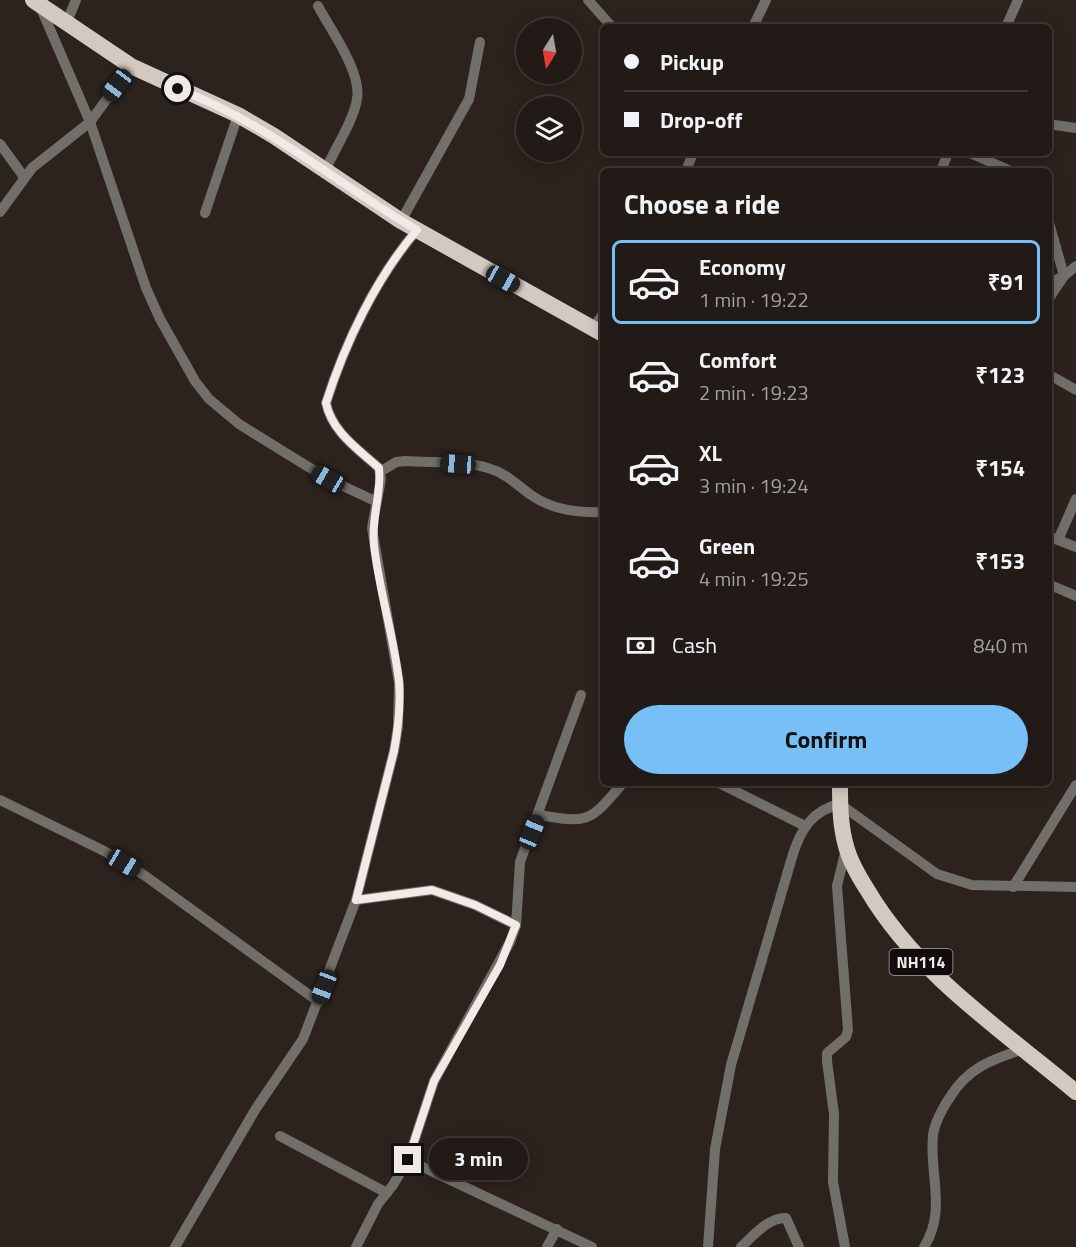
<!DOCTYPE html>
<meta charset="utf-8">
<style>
:root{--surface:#211a16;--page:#2d2723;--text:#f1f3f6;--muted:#a2a1a1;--line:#3e3835;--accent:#76c0f7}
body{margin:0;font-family:"Titillium Web",sans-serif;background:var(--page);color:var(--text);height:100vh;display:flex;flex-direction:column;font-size:22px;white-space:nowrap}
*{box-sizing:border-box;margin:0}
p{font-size:20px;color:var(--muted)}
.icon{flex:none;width:33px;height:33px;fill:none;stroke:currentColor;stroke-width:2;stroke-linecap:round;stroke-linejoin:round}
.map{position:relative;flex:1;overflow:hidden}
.side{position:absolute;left:600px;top:168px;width:452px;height:618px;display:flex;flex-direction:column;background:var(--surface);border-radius:9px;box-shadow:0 3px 15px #0003,0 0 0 2px var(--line)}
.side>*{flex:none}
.banner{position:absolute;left:600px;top:24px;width:452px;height:132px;border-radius:9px;box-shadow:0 3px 15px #0003,0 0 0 2px var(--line);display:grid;align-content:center;height:132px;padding:0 24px;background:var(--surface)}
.needle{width:39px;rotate:191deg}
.tools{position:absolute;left:516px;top:18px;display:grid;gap:12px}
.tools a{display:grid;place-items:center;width:66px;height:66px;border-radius:50%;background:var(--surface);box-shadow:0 3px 15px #0003,0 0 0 2px var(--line);font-size:30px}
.end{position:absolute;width:27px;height:27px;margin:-14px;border:8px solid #f1eae7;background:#111;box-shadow:0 0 0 3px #111}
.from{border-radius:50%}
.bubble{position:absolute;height:42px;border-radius:21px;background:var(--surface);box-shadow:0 3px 15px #0003,0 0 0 2px var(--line);font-size:20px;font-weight:700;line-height:42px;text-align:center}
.car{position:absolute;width:18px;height:36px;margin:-18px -9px;border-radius:8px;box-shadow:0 0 4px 2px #0007;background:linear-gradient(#222 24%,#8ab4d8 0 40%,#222 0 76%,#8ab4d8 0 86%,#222 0)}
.banner b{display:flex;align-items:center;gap:21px;height:57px;font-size:22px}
.banner b+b{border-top:2px solid var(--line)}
.banner i{width:15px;height:15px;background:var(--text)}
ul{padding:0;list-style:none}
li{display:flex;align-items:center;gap:18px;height:84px;margin:0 12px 9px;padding:0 12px;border:3px solid transparent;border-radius:9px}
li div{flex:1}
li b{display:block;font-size:22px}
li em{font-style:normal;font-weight:700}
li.on{border-color:var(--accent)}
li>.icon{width:54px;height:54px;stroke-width:1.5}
h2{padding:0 24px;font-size:27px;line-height:72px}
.pay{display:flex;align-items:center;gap:15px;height:66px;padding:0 24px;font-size:22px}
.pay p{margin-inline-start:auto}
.button{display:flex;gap:12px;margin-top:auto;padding:12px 24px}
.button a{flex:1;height:69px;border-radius:36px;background:var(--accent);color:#111;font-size:24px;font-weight:700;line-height:69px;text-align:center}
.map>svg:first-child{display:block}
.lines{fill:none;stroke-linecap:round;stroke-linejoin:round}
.minor{stroke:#726f6b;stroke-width:10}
.trunk{stroke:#d2c9c0;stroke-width:16}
.route{stroke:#f1eae7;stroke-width:8}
.labels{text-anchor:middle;stroke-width:5;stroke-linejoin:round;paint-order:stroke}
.shield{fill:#110c0b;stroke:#aea7a5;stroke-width:1.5}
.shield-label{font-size:16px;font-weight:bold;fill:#f1eae7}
</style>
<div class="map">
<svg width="1076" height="1247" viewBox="0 0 1076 1247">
<rect width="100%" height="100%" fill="#2c221e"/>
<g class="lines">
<!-- minor -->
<g class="minor">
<polyline points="588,0 612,27"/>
<polyline points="40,6 90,122 146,288 160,319 195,381 209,399 239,424 328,479 375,501"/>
<path d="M 318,6 C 330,29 362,72 357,99 C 354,120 334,150 325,171"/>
<polyline points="66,24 76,0"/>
<polyline points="753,27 766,0"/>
<polyline points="1006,27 1018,0"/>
<polyline points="1048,124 1076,128"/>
<polyline points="0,144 24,177"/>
<polyline points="970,153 1011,171"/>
<polyline points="686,171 693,153"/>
<polyline points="941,171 948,153"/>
<polyline points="0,212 32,168 90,122 131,66"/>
<polyline points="205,213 238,115"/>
<polyline points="1048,219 1064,276 1048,300"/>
<polyline points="401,221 469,99 480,42"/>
<polyline points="1048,283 1064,276 1076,266"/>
<polyline points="593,328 603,314"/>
<polyline points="1048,374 1076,390"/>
<path d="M 380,472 L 396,462 L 405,461 C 431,463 463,460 488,468 C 506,473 517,485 531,495 C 552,510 579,513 603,512"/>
<polyline points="1048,536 1076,547"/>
<polyline points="1058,540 1076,499"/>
<polyline points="1048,584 1076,596"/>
<polyline points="719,783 805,826"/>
<polyline points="0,800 104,851 144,875 319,1002"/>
<path d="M 539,815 C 591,824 590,821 623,783"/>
<polyline points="1013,887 1076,785"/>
<polyline points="356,900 432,890 475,905 516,925"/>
<polyline points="280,1136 387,1193"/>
<polyline points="408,1160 592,1247"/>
<path d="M 175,1247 L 255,1110 L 303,1039 L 356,900 L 394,751 L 398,727 L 399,683 L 372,528 L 381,479 L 379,468 C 358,449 332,432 326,403 C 345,343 376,278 417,230"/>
<polyline points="356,1247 378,1204 393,1185 408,1160 434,1081 510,942 516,925 520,862 581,695"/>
<polyline points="547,1247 557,1229"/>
<path d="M 708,1247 L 715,1149 L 731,1065 L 793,854 C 801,829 813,810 840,804 L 937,874 L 972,885 L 1076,887"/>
<path d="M 741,1247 C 753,1236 769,1217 786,1218 L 799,1247"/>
<polyline points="845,1247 833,1182 834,1114 827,1061 827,1053 846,1037 848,1030 837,886 846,849"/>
<path d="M 924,1247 C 947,1211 929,1174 933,1135 C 935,1121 942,1109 950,1097 C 968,1068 992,1059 1024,1049"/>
</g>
<!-- trunk -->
<g class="trunk">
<polyline points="33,0 131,66 238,115 274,136 401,221 603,334"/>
<path d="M 840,783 C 840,804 840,825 846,846 C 850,862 859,877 868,891 C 918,975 1002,1030 1076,1092"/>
</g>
</g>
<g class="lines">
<!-- route -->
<path class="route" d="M 178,89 C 266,122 336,183 417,230 C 376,278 345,343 326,403 C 332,432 358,449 379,468 C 382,493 371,516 374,545 C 379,591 394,636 399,682 C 401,705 398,729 394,751 L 356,900 L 432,890 L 475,905 L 516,925 L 500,965 L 434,1081 L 408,1160"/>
</g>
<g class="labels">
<!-- shield labels -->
<rect class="shield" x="889.5" y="949" width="63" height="26" rx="4.5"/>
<g class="shield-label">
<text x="921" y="968">NH114</text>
</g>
</g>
</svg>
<div class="tools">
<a><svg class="needle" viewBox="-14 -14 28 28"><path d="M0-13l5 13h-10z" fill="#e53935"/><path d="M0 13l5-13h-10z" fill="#a2a1a1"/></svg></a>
<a><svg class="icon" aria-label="layers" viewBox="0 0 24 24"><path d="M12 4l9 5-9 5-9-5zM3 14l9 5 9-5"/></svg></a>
</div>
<i class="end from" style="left:178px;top:89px"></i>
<i class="end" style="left:408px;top:1160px"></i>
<div class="bubble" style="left:429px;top:1138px;width:99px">3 min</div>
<i class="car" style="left:117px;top:85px;rotate:217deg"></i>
<i class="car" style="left:503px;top:279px;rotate:119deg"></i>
<i class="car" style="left:458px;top:464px;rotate:274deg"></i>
<i class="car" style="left:328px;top:479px;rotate:300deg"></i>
<i class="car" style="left:532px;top:832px;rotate:22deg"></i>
<i class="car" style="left:124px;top:863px;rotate:121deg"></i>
<i class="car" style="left:324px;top:987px;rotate:201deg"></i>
<div class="banner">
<b><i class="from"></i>Pickup</b>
<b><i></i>Drop-off</b>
</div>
<section class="side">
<h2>Choose a ride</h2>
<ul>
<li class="on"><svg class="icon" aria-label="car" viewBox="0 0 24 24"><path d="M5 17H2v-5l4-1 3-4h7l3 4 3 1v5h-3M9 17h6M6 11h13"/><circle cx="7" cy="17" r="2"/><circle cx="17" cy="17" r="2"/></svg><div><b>Economy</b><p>1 min · 19:22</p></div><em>₹91</em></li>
<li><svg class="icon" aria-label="car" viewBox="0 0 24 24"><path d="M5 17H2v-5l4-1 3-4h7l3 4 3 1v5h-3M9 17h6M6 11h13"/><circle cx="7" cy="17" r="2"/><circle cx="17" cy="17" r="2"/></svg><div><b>Comfort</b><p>2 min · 19:23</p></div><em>₹123</em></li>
<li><svg class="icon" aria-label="car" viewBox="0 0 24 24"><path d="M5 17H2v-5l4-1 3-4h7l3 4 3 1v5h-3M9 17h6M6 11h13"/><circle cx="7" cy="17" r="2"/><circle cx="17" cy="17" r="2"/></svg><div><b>XL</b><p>3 min · 19:24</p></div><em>₹154</em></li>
<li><svg class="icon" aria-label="car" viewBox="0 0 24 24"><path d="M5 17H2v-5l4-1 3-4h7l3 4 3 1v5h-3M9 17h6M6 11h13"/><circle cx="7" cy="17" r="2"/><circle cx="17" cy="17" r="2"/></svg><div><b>Green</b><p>4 min · 19:25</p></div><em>₹153</em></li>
</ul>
<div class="pay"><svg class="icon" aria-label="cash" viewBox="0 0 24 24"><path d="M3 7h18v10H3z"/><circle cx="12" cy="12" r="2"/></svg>Cash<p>840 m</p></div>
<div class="button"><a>Confirm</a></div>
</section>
</div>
